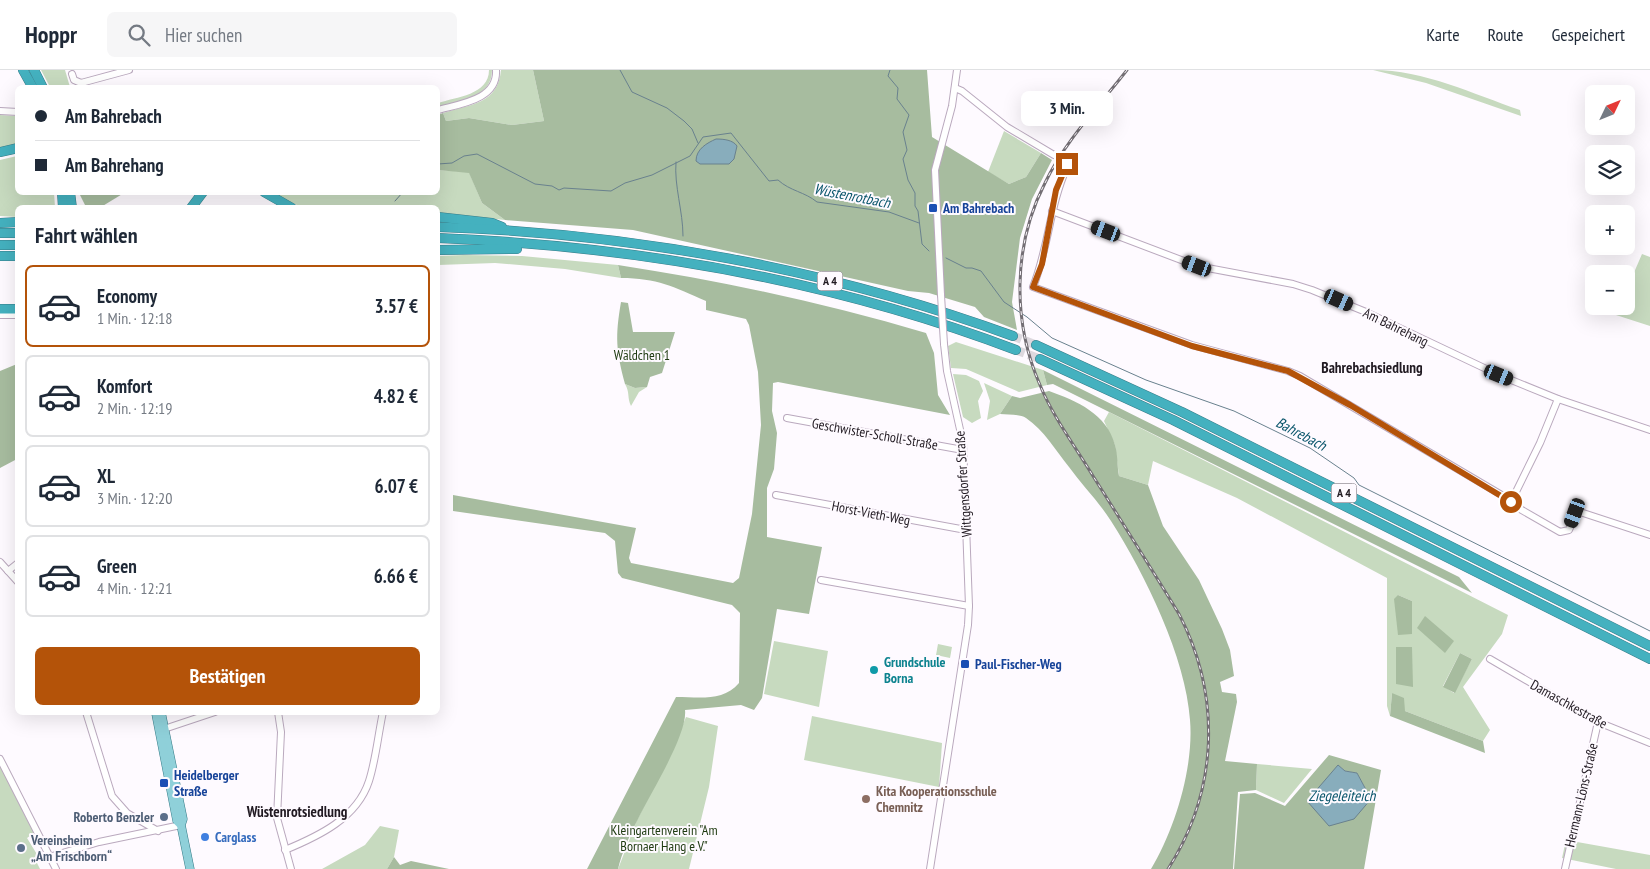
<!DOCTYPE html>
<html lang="de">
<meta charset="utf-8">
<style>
:root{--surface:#fff;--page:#f6f6f7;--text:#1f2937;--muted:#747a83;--line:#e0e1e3;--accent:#b45309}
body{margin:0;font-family:"PT Sans Narrow",sans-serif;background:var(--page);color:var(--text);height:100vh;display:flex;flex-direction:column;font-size:19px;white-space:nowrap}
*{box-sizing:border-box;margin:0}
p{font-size:16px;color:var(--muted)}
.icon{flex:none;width:28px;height:28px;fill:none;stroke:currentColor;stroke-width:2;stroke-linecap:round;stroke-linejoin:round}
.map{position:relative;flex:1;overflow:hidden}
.drawer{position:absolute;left:15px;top:135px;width:425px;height:510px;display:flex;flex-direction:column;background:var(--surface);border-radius:8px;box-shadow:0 5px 20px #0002}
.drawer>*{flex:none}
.banner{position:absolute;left:15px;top:15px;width:425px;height:110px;border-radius:8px;box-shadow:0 5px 20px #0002;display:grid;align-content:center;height:110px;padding:0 20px;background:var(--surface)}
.needle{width:32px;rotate:47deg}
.fabs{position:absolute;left:1585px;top:15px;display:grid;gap:10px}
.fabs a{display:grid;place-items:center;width:50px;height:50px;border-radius:8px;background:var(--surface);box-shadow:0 5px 20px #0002;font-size:25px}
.end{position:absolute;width:22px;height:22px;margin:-11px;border:6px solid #b45309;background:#fff;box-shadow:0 0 0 2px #fff}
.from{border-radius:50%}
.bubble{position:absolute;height:35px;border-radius:8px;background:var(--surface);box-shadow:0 5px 20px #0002;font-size:16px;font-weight:600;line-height:35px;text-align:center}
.car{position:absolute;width:15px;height:30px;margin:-15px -8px;border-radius:6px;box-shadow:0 0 4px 1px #0007;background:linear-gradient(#222 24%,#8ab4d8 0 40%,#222 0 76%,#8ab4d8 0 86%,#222 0)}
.banner b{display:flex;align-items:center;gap:18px;height:48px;font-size:19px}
.banner b+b{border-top:1px solid var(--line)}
.banner i{width:12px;height:12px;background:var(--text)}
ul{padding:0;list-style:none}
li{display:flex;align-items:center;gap:15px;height:82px;margin:0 10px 8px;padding:0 10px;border:2px solid var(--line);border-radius:8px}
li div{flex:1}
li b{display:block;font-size:19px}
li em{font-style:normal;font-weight:600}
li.current{border-color:var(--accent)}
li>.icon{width:45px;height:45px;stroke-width:1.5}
h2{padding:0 20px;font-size:22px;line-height:60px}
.primary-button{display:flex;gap:10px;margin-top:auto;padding:10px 20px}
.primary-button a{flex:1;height:58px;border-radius:8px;background:var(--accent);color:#fff;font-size:20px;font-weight:600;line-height:58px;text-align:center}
header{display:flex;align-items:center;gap:30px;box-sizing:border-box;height:70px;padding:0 25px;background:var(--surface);border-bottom:1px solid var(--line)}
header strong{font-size:24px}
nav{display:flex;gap:28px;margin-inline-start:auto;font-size:18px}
.search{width:350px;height:45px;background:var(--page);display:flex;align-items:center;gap:12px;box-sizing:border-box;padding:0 18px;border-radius:8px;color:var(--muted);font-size:19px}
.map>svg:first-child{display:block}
.green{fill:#c7dabf;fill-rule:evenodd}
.forest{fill:#a7bc9f;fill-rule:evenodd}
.water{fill:#88adbc;stroke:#69818e}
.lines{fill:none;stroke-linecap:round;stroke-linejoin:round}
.stream{stroke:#69818e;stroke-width:1}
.highway-tunnel{stroke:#ddd8de;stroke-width:9;stroke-dasharray:9 4.5;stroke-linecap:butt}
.minor-casing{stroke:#baa9be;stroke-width:8}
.major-casing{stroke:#387c88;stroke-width:9}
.highway-casing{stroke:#387c88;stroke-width:10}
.minor{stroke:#fff;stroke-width:6}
.major{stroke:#8fd0d9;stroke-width:8}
.highway{stroke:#44b1bf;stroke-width:9}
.rail-casing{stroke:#736e74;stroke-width:3}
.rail{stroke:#fefaff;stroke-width:1;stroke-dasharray:4;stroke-linecap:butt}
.minor-bridge-casing{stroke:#baa9be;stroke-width:8;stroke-linecap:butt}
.minor-bridge{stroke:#fff;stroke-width:6}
.route{stroke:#b45309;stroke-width:6}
.transit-dot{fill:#1a4fb4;stroke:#fefaff;stroke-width:2}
.culture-dot{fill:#0f9aa8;stroke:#fefaff;stroke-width:2}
.education-dot{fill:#8d6e63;stroke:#fefaff;stroke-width:2}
.service-dot{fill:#5c6f8a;stroke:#fefaff;stroke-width:2}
.shop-dot{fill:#3f7fe0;stroke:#fefaff;stroke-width:2}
.labels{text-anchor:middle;stroke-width:4;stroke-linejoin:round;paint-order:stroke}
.shield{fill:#fefaff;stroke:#635d64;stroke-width:1}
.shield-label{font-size:12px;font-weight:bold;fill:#211a22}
.transit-label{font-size:14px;font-weight:bold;fill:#164399;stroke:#fefaff;text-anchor:start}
.street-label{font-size:14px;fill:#211a22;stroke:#fefaff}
.park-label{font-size:14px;fill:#1e3a10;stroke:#fefaff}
.culture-label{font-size:14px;font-weight:bold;fill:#0d838f;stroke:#fefaff;text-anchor:start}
.education-label{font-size:14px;font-weight:bold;fill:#785e54;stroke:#fefaff;text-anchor:start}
.service-label{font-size:14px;font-weight:bold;fill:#4e5e75;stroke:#fefaff;text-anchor:end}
.shop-label{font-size:14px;font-weight:bold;fill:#366cbe;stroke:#fefaff;text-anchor:start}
.water-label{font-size:15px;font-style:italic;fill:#09556b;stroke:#fefaff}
.neighbourhood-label{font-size:15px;font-weight:bold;fill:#211a22;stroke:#fefaff}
</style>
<header>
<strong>Hoppr</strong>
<div class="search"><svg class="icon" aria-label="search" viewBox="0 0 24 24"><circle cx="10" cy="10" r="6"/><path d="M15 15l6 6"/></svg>Hier suchen</div>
<nav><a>Karte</a><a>Route</a><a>Gespeichert</a></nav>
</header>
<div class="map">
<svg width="1650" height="799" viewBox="0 0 1650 799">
<rect width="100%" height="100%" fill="#fefaff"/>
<!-- green -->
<g class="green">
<polygon points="41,0 65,0 70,17 50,17"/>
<path d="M 489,0 L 492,0 C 492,28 460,31 438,38 L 438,33 C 456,27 489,25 489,0 Z"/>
<path d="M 501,0 L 533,0 L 544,51 L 512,55 L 469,48 L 446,51 L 443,43 C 471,34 498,34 501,0 Z"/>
<path d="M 1373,0 C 1424,0 1473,24 1520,40 L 1521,46 L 1426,13 Z"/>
<polygon points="0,45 17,46 17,75 0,78"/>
<polygon points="1004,61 1041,83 1026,107 1009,114 988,102"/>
<polygon points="17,86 18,122 54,123 55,137 18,138 17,147 0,146 0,90"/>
<polygon points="438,100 469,102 482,133 505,150 438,143 438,138 310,138 299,136 271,123 438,122"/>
<polygon points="1642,184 1650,187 1650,256 1616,245 1620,236 1626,236 1626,221"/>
<polygon points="464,185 522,186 618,195 621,208 565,199 495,193 438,195 438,186"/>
<polygon points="956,272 1043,300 1047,315 1019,322 966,299 951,298 948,276"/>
<polygon points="953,304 966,305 979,311 983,321 978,331 981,348 972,353 963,347"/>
<polygon points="984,313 1012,326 1000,344 987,350 990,331"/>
<path d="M 625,314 L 635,318 L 647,317 L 639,322 L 631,336 C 627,328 630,322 625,314 Z"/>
<path d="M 1109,342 L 1508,545 L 1502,564 L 1463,617 L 1490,660 L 1483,671 L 1405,641 L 1392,623 L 1390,646 L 1387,636 L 1387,508 L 1237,428 L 1153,391 L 1148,415 L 1119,406 L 1115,375 L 1104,351 ZM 1398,525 L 1412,531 L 1412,564 ZM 1460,583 L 1472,589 L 1454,623 L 1443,616 Z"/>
<polygon points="774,571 828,581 819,637 764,624"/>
<polygon points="938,574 952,577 950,588 936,585"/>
<polygon points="812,646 942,673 939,717 804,690"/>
<polygon points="686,647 718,656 709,717 689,799 618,799 637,750 669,688"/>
<polygon points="0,694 34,763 27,768 38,786 36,791 40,799 0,799"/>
<polygon points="1257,694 1312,699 1284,733 1256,720"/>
<polygon points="380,756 399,760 394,787 387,799 322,799 365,775"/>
<polygon points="1566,770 1650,785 1650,799 1616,799 1562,788"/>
</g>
<!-- forest -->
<g class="forest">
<polygon points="533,0 927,0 932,67 1009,114 1026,107 1041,83 1052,90 1032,129 1020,168 1012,232 1017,260 984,247 975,237 929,223 908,221 633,160 505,150 482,133 469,103 438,100 438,45 443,43 446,51 469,48 512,55 544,51"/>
<polygon points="79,123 79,122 124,123 101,137 86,137"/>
<path d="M 618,195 C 723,211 825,233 926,263 L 934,283 L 938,325 L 950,345 L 778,312 L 773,313 L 772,341 L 777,363 L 774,399 L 767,418 L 767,467 L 822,477 L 809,544 L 777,539 L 762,628 L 754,640 L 741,635 L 685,640 C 688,664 650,724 638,749 C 630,765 622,782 618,799 L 587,799 L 676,627 C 699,627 723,632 739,613 L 740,543 L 732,535 L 622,508 L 618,503 L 615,471 L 605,463 L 453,441 L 453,425 L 636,458 L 629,488 L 631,493 L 733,513 L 739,508 L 752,444 L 761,355 L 758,302 L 749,255 L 746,249 L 706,240 L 706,231 C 674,217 657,208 621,208 Z"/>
<path d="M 621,232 L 628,233 L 633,262 L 675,262 L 662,303 L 650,307 L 647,317 L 635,318 L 625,314 C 616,280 615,267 621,232 Z"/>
<polygon points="17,294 17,389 0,398 0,301"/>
<polygon points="1043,300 1459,507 1472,523 1053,314 1047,315"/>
<path d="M 1049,321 C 1077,331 1107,344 1115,375 C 1118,385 1117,396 1119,406 L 1148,415 L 1163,456 L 1199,510 L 1222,559 L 1230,580 L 1234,606 L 1220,612 L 1222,622 L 1236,624 L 1237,632 L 1225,691 L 1257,694 L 1256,720 L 1238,722 L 1233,799 L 1151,799 C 1175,759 1194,697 1190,650 C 1186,588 1145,504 1111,451 C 1099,432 1082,415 1069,397 C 1056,381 1044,360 1026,348 C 1020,344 1008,345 1000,344 L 1012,326 L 1020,328 Z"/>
<polygon points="1398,525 1412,531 1412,564 1398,565 1394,529"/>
<polygon points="1425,546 1454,571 1445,583 1417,558"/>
<polygon points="1396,577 1412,577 1413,617 1396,614"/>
<polygon points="1460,583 1472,589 1455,623 1443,617"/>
<polygon points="1392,623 1404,628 1405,641 1483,671 1485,683 1390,646"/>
<path d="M 1329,685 L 1381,700 L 1364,799 L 1234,799 L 1240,724 L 1255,723 L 1285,736 ZM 1338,695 L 1345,701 L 1357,703 L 1371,729 Z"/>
<polygon points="394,787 400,795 411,791 449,799 387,799"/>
</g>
<!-- water -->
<g class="water">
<path d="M 716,69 C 724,69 733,70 737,76 L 734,89 L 729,94 L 700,94 L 696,91 C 696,79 707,73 716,69 Z"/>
<polygon points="1338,695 1345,701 1357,703 1371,729 1354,749 1329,756 1307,731"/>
</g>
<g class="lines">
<!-- stream -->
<g class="stream">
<polyline points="620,0 632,22 667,38 684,51 692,59 698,73"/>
<polyline points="890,0 888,6 898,18 897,29 909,45 903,62 907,80 903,89 908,110 915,123 915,136 918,141 922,174 929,181"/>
<path d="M 676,92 C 674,116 683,141 683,166"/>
<path d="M 438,94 L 452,93 L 464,86 L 477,84 L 535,114 L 552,116 L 559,120 L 564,118 L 611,121 L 625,113 L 652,105 L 690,86 L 703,67 L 731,63 L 769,111 L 778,110 C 790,121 805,122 817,132 L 889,142 L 919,153"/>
<polyline points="395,131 403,122"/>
<polyline points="946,188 966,198 972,198 981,201 1004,232 1027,247 1052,268 1146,310 1234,341 1310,378 1354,408 1359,415 1650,561"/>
</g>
<!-- highway-tunnel -->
<g class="highway-tunnel">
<polyline points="1013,266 1036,275"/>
<polyline points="1016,280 1040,289"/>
</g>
<defs>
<g id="minor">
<polyline points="72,4 74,10 81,13 129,0"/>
<polyline points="955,18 962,21 1007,57 1054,85"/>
<path d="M 438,40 C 459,34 498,30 496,0"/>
<polyline points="0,41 18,42"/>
<path d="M 1062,90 L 1067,93 L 1067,97 C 1049,137 1049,177 1033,217 L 1192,275 L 1288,301 L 1300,306 L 1505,427 L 1513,435 L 1560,462 L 1569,460 L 1577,441 L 1650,465"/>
<polyline points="1052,141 1197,196 1293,214 1312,220 1366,242 1499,305 1558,329 1650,360"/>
<polyline points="941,225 935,100 952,36 957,0"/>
<polyline points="0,245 18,245"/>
<polyline points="787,348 963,380"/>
<polyline points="776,425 966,460"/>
<polyline points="1511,432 1540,373 1558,329"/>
<polyline points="0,492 18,512"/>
<polyline points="8,501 18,493"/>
<polyline points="821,510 969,536"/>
<polyline points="1490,589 1598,652 1650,673"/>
<polyline points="86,642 112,726 127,743 158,761"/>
<polyline points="278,642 281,662 277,748 291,799"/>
<polyline points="161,660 215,642"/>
<polyline points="0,689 56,799"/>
<path d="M 285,780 C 319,766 357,748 369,711 C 376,689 378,665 383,642"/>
<polyline points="49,787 99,772 181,755"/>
<polyline points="930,799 968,555 969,536 963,373 947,301 944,274"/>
<polyline points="1565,799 1598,652"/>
</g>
<g id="major">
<polyline points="161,642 183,749 181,755 190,799"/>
<polyline points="156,644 177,751 181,755"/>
</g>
<g id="highway">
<polyline points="23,0 33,18"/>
<polyline points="34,0 43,18"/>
<polyline points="0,82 18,78"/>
<polyline points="62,122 63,138"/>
<polyline points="70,122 72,138"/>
<polyline points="264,122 292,138"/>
<polyline points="191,138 203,122"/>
<polyline points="438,147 492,153 502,157"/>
<polyline points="0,153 18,152"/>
<path d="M 438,157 C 632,163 830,199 1013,266"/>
<polyline points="0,163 18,163"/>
<path d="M 438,168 C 634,176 832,210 1016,280"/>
<polyline points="0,175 18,175"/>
<polyline points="438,180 517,179"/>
<polyline points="0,186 18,186"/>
<polyline points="0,239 18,239"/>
<polyline points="1036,275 1182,342 1650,576"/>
<polyline points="1040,289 1173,350 1650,589"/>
</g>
</defs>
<!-- minor casing -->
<use href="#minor" class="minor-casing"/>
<!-- major casing -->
<use href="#major" class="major-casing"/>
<!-- highway casing -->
<use href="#highway" class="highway-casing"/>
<!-- minor -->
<use href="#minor" class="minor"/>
<!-- major -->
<use href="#major" class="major"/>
<!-- highway -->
<use href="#highway" class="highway"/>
<defs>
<path id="rail" d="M 1127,0 C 1099,36 1065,71 1045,113 C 1013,175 1012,251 1040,315 C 1053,347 1075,376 1093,406 C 1122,452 1151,498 1179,544 C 1222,627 1218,721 1168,799"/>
</defs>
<!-- rail casing -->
<use href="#rail" class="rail-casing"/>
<!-- rail -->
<use href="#rail" class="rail"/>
<defs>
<polyline id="minor-bridge" points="941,225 944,274"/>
</defs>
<!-- minor-bridge casing -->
<use href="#minor-bridge" class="minor-bridge-casing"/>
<!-- minor-bridge -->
<use href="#minor-bridge" class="minor-bridge"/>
</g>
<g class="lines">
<!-- route -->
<polyline class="route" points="1067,94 1056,120 1042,194 1033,217 1192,276 1288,301 1350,335 1511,432"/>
</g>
<!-- markers -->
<g class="transit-dot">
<rect x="928" y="133" width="10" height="10" rx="2.5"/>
<rect x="960" y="589" width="10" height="10" rx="2.5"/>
<rect x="159" y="708" width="10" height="10" rx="2.5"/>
</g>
<circle class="culture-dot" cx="874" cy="600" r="5"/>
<circle class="education-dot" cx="866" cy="729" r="5"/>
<g class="service-dot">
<circle cx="164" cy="747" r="5"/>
<circle cx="21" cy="778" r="5"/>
</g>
<circle class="shop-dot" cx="205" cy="767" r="5"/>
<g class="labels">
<!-- shield labels -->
<g class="shield">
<rect x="817.5" y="201.5" width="25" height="19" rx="4"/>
<rect x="1331.5" y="413.5" width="25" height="19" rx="4"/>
</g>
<g class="shield-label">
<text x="830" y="215">A 4</text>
<text x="1344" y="427">A 4</text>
</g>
<!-- transit labels -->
<g class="transit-label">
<text x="943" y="143">Am Bahrebach</text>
<text x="975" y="599">Paul-Fischer-Weg</text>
<text x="174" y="710">Heidelberger<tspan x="174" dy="16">Straße</tspan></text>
</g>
<!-- street labels -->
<g class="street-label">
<text transform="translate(1396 257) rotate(26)" y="5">Am Bahrehang</text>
<text transform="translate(875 364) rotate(10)" y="5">Geschwister-Scholl-Straße</text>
<text transform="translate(963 414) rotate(-94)" y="5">Wittgensdorfer Straße</text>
<text transform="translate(871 443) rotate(11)" y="5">Horst-Vieth-Weg</text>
<text transform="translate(1569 634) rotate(29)" y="5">Damaschkestraße</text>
<text transform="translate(1581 725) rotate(-77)" y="5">Hermann-Löns-Straße</text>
</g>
<!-- park labels -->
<g class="park-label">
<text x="642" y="290">Wäldchen 1</text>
<text x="664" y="765">Kleingartenverein "Am<tspan x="664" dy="16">Bornaer Hang e.V."</tspan></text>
</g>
<!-- culture labels -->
<g class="culture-label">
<text x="884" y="597">Grundschule<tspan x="884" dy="16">Borna</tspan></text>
</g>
<!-- education labels -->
<g class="education-label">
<text x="876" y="726">Kita Kooperationsschule<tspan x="876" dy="16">Chemnitz</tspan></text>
</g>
<!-- service labels -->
<g class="service-label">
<text x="154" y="752">Roberto Benzler</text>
<text x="31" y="775" text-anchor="start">Vereinsheim<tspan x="31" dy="16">„Am Frischborn“</tspan></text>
</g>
<!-- shop labels -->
<g class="shop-label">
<text x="215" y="772">Carglass</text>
</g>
<!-- water labels -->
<g class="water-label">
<text transform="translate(852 126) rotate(11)" y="5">Wüstenrotbach</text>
<text transform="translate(1301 364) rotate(28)" y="5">Bahrebach</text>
<text x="1342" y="731">Ziegeleiteich</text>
</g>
<!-- neighbourhood labels -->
<g class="neighbourhood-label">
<text x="1372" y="303">Bahrebachsiedlung</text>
<text x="297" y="747">Wüstenrotsiedlung</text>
</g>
</g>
</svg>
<div class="fabs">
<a><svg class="needle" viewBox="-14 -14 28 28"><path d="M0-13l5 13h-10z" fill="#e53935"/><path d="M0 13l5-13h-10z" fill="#747a83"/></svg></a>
<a><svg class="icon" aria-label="layers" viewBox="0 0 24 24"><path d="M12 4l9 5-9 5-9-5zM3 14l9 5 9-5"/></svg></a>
<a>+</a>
<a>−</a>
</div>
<i class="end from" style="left:1511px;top:432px"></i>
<i class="end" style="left:1067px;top:94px"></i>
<div class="bubble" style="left:1021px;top:21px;width:92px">3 Min.</div>
<i class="car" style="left:1106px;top:161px;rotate:291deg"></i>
<i class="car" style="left:1197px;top:196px;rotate:291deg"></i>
<i class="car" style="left:1339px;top:230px;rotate:114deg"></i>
<i class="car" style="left:1499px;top:305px;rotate:112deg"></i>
<i class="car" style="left:1575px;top:443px;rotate:200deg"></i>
<div class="banner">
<b><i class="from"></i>Am Bahrebach</b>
<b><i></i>Am Bahrehang</b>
</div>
<section class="drawer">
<h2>Fahrt wählen</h2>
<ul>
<li class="current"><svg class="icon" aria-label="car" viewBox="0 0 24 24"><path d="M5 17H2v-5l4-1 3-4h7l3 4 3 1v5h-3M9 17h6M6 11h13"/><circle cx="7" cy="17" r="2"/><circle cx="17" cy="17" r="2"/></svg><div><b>Economy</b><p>1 Min. · 12:18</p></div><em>3.57 €</em></li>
<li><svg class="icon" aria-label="car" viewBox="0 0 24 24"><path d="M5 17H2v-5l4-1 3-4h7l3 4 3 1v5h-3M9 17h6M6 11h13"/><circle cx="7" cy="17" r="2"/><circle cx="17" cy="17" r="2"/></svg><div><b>Komfort</b><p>2 Min. · 12:19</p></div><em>4.82 €</em></li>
<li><svg class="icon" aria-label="car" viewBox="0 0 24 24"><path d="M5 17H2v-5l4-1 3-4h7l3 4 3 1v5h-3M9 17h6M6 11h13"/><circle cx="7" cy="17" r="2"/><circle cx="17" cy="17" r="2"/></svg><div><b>XL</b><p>3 Min. · 12:20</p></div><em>6.07 €</em></li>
<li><svg class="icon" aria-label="car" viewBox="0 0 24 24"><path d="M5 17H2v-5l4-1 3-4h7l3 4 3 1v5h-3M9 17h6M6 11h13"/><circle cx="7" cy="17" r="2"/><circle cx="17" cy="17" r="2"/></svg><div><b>Green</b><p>4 Min. · 12:21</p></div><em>6.66 €</em></li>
</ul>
<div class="primary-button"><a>Bestätigen</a></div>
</section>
</div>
